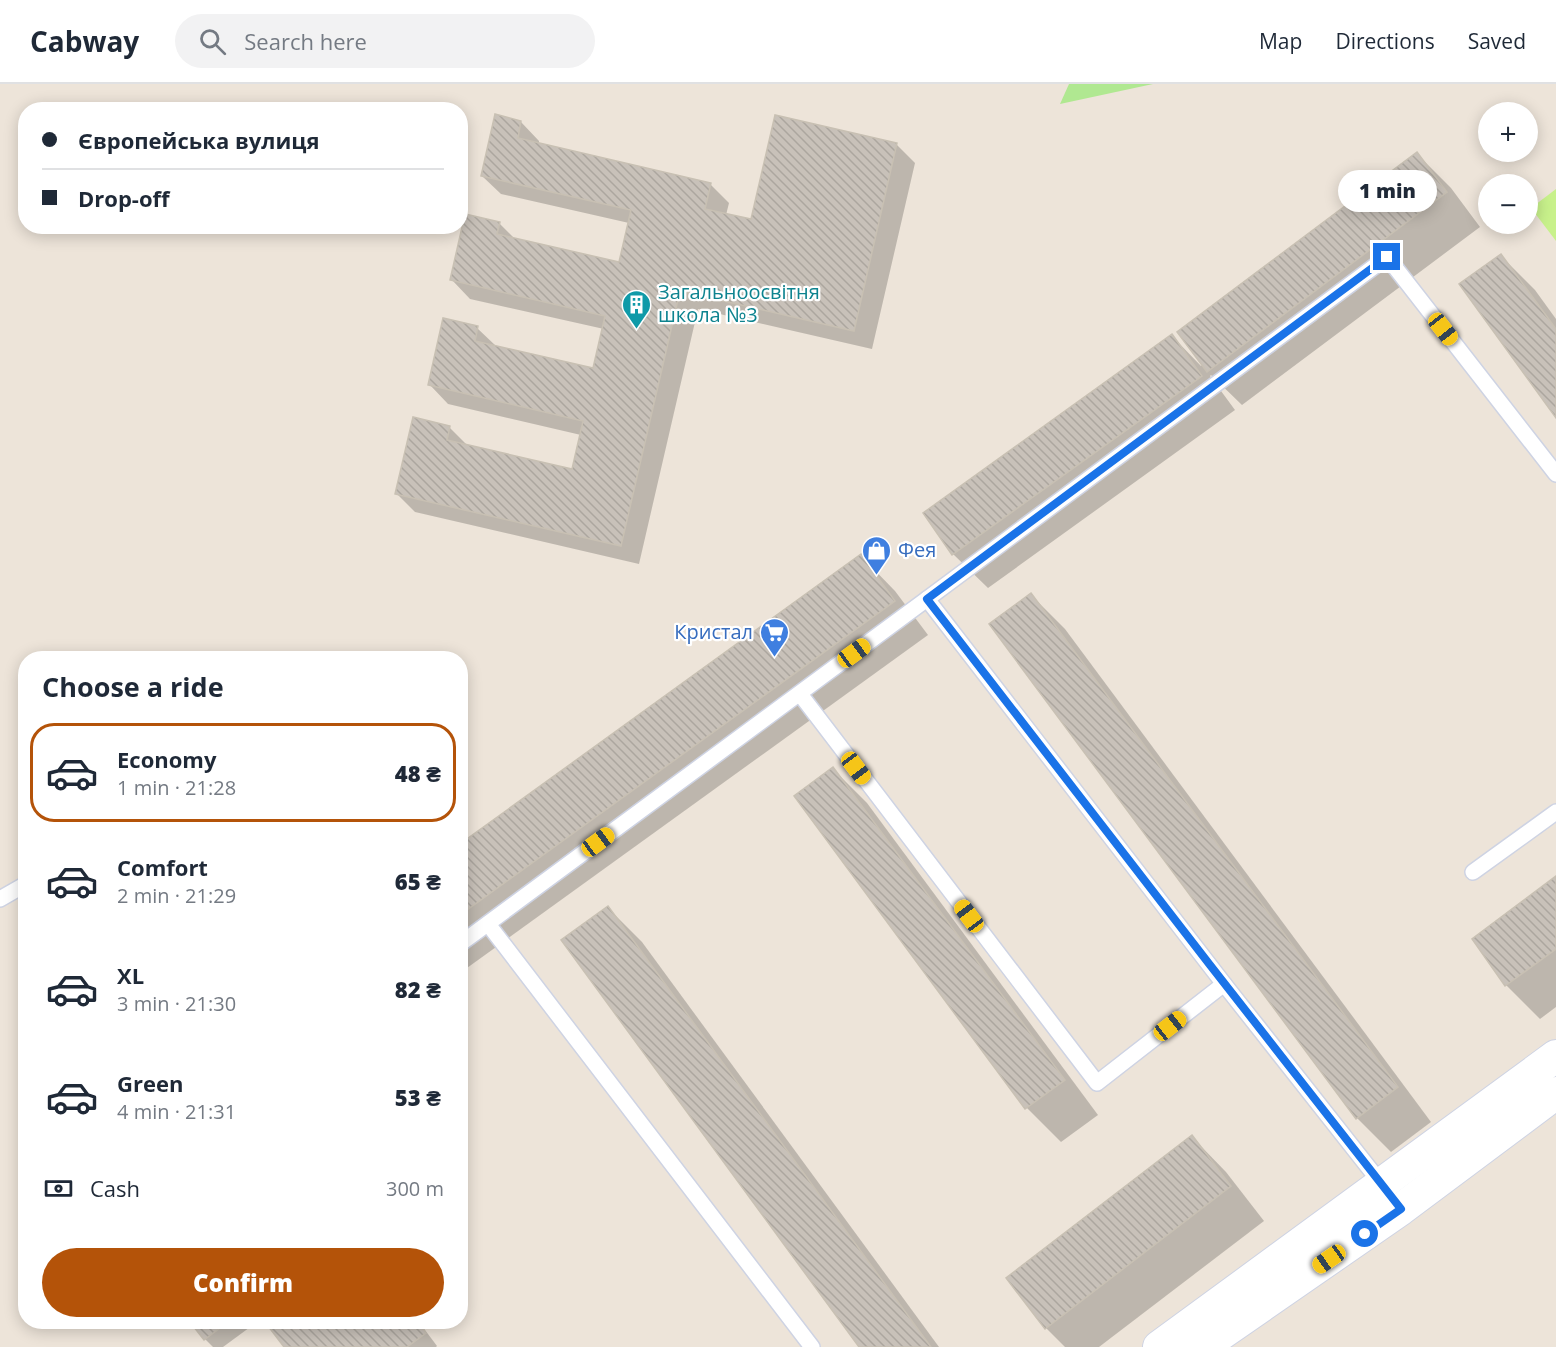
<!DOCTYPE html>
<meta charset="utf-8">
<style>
:root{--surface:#fff;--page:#f2f2f3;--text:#1f2937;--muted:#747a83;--line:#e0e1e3;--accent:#b45309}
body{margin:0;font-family:"Open Sans",sans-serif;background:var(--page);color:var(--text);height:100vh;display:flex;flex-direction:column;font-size:22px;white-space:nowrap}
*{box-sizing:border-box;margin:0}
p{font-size:20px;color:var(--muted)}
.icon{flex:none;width:33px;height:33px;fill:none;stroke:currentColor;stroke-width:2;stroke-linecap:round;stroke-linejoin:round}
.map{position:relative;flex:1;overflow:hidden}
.panel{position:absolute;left:18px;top:567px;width:450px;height:678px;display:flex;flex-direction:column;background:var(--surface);border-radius:24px;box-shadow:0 3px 15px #0003}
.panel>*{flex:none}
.guide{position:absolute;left:18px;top:18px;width:450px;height:132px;border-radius:24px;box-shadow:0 3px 15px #0003;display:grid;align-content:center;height:132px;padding:0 24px;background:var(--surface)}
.buttons{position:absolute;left:1478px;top:18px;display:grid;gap:12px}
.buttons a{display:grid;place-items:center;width:60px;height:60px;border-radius:50%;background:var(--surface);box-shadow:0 3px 15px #0003;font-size:30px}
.end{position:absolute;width:27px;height:27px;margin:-14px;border:8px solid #1a73e8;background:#fff;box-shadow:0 0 0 3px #fff}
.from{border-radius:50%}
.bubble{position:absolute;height:42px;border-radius:21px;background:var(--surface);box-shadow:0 3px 15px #0003;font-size:20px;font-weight:800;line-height:42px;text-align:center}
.car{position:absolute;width:18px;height:36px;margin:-18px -9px;border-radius:8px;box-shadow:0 0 4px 2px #0007;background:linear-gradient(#f5c518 24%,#345 0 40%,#f5c518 0 76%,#345 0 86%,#f5c518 0)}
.guide b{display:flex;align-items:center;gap:21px;height:57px;font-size:22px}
.guide b+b{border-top:2px solid var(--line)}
.guide i{width:15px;height:15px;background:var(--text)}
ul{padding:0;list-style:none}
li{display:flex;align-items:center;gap:18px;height:99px;margin:0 12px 9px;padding:0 12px;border:3px solid transparent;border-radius:24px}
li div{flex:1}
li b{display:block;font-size:22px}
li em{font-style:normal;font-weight:800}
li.selected{border-color:var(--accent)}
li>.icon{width:54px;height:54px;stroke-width:1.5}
h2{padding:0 24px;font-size:27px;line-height:72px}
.pay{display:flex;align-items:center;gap:15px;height:66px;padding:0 24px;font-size:22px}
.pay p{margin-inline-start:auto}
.primary-button{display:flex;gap:12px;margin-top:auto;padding:12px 24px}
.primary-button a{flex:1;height:69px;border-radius:36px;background:var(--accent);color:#fff;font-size:24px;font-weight:800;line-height:69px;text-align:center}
header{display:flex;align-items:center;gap:36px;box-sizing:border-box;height:84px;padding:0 30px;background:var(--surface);border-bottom:2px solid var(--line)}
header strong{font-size:28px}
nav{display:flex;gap:33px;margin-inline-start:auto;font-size:21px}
.search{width:420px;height:54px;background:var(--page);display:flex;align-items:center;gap:15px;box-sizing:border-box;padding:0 21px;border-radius:33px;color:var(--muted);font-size:22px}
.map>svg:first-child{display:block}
.park{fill:#b0e891}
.pitch{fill:#c8f18b}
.shadow{fill:#0003}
.building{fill:url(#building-back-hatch);stroke:#c8c0b3;stroke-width:1.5}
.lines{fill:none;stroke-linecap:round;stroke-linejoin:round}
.service-casing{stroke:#ced3e3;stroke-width:18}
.minor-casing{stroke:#ced3e3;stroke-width:34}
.service{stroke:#fff;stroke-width:15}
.minor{stroke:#fff;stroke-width:32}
.route{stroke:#1a73e8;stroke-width:8}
.labels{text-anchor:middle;stroke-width:4.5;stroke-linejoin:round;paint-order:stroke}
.culture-label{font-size:20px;fill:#0d838f;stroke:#fff;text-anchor:start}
.shop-label{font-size:20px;fill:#366cbe;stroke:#fff;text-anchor:start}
</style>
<header>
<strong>Cabway</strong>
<div class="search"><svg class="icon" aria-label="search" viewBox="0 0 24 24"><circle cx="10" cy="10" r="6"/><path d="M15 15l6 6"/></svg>Search here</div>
<nav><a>Map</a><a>Directions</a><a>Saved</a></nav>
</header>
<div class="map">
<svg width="1556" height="1263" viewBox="0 0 1556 1263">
<defs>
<pattern id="building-back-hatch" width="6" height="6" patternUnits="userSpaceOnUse" patternTransform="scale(1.5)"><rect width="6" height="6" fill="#c8c1b9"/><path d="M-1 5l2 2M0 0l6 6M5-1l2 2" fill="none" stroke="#aca69f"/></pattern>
</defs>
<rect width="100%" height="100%" fill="#ede4d9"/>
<!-- park -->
<polygon class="park" points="1069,0 1153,0 1060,20"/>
<!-- pitch -->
<polygon class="pitch" points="1556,105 1556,157 1531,124"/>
<!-- shadow -->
<g class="shadow">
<polygon points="521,38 539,57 539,61 710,100 729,119 726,131 752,137 896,60 915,79 872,265 698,225 639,480 415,428 397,410 449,343 468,362 573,387 581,351 448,320 430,301 477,244 496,262 594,286 604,245 470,215 452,196 499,139 516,156 620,180 629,139 501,110 482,92"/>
<polygon points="1417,70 1451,104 1480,143 1242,321 1211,291 1210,292 1235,326 988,504 953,470 1172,252 1201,282"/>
<polygon points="1501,172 1535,206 1556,235 1556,331"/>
<polygon points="861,472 895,507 928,551 460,889 460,762"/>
<polygon points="1031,511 1065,545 1431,1038 1391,1068 1357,1034"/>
<polygon points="833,685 867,719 1098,1031 1061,1058 1027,1024 796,712"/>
<polygon points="1556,794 1556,923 1540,935 1506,901"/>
<polygon points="608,824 642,858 939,1263 861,1263"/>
<polygon points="1192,1053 1226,1088 1264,1137 1099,1263 1065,1263 1046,1244"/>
<polygon points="192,1238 257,1238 223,1263 213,1263 205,1255"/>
<polygon points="267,1238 419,1238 437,1262 436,1263 286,1263"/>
</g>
<!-- building -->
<g class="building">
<polygon points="495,30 521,37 518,54 711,99 705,125 751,135 775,31 897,59 854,247 680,207 621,462 395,410 413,333 450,342 447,356 572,385 583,337 428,301 443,234 478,242 475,257 593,284 605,232 450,196 465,130 500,138 497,150 619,178 631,126 481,92"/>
<polygon points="1417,68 1447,108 1207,288 1177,248"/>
<polygon points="1501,170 1556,245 1556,334 1459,200"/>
<polygon points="1172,250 1202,292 952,471 923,429"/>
<polygon points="861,470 895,517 460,831 460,760"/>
<polygon points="1031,509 1398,1003 1356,1035 989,540"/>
<polygon points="833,683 1065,996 1025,1025 794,712"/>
<polygon points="1556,792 1556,865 1505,902 1472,855"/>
<polygon points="608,822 931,1263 859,1263 561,856"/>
<polygon points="1192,1051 1231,1102 1045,1245 1006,1194"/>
<polygon points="190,1238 228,1238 204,1256"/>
<polygon points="265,1238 418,1238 426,1249 407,1263 284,1263"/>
</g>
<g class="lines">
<defs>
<g id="service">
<polyline points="800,610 1097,999 1224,900"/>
<polyline points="1473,788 1556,728"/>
<polyline points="0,815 26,800"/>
<polyline points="488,840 812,1263"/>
<polyline points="460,860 927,515"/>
<polyline points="1384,1103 1224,900 927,515 1387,173 1556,390"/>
</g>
<g id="minor">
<polyline points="1159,1263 1556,972"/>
<polyline points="1202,1263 1401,1125 1556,1009"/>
</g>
</defs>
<!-- service casing -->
<use href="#service" class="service-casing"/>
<!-- minor casing -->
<use href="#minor" class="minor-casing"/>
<!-- service -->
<use href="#service" class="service"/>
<!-- minor -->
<use href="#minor" class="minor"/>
</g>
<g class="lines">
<!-- route -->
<polyline class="route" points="1365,1150 1401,1125 1210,881 927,515 1387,173"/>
</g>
<!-- icons -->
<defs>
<symbol id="building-pin" viewBox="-11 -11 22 30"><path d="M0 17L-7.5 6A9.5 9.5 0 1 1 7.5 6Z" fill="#0f9aa8" stroke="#fff"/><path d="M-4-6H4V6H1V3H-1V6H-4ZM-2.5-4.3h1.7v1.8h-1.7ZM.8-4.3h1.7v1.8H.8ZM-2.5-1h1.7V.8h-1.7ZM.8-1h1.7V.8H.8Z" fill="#fff"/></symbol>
<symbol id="shop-pin" viewBox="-11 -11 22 30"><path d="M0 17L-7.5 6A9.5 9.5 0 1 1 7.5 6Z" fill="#3f7fe0" stroke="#fff"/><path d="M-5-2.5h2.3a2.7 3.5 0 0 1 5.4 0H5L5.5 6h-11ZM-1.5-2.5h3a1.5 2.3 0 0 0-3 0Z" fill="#fff"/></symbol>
<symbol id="supermarket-pin" viewBox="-11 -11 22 30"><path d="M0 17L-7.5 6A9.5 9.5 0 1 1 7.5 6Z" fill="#3f7fe0" stroke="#fff"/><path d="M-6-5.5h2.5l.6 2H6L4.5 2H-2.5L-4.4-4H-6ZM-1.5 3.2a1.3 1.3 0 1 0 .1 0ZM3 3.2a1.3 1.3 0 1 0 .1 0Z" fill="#fff"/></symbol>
</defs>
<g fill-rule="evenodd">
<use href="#building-pin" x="620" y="204" width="33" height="45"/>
<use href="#shop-pin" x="860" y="450" width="33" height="45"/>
<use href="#supermarket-pin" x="758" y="532" width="33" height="45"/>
</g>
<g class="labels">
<!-- culture labels -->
<g class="culture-label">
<text x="658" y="215">Загальноосвітня<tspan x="658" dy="23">школа №3</tspan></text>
</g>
<!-- shop labels -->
<g class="shop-label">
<text x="898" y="473">Фея</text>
<text x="753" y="555" text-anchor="end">Кристал</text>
</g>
</g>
</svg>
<div class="buttons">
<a>+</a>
<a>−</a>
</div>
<i class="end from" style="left:1365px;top:1150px"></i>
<i class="end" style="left:1387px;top:173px"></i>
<div class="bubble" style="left:1338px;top:86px;width:99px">1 min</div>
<i class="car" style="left:1443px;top:245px;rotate:142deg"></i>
<i class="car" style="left:854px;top:569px;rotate:54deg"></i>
<i class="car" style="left:856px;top:684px;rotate:143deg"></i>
<i class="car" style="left:598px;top:758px;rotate:54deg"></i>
<i class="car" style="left:969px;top:832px;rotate:323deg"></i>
<i class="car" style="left:1170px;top:942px;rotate:52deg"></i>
<i class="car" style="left:1329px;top:1175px;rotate:235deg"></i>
<div class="guide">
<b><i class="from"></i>Європейська вулиця</b>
<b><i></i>Drop-off</b>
</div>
<section class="panel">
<h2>Choose a ride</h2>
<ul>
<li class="selected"><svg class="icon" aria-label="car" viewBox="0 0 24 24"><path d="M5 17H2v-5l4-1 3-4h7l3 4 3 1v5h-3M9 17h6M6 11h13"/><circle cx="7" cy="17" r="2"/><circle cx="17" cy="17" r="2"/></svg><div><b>Economy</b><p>1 min · 21:28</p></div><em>48 ₴</em></li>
<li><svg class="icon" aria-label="car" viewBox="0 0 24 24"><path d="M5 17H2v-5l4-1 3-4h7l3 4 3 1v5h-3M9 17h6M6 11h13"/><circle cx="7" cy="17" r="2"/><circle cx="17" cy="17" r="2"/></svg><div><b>Comfort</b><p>2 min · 21:29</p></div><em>65 ₴</em></li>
<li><svg class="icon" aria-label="car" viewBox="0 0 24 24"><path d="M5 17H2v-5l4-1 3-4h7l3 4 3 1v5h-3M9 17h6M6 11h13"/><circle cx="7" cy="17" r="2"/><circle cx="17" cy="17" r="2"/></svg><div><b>XL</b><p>3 min · 21:30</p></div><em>82 ₴</em></li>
<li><svg class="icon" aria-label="car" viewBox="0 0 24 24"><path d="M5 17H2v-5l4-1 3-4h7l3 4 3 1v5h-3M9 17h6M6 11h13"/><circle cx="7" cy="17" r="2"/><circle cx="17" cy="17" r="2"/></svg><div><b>Green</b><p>4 min · 21:31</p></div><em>53 ₴</em></li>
</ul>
<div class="pay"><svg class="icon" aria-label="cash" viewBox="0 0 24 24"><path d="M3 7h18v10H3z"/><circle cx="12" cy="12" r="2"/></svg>Cash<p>300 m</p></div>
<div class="primary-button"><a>Confirm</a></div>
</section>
</div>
